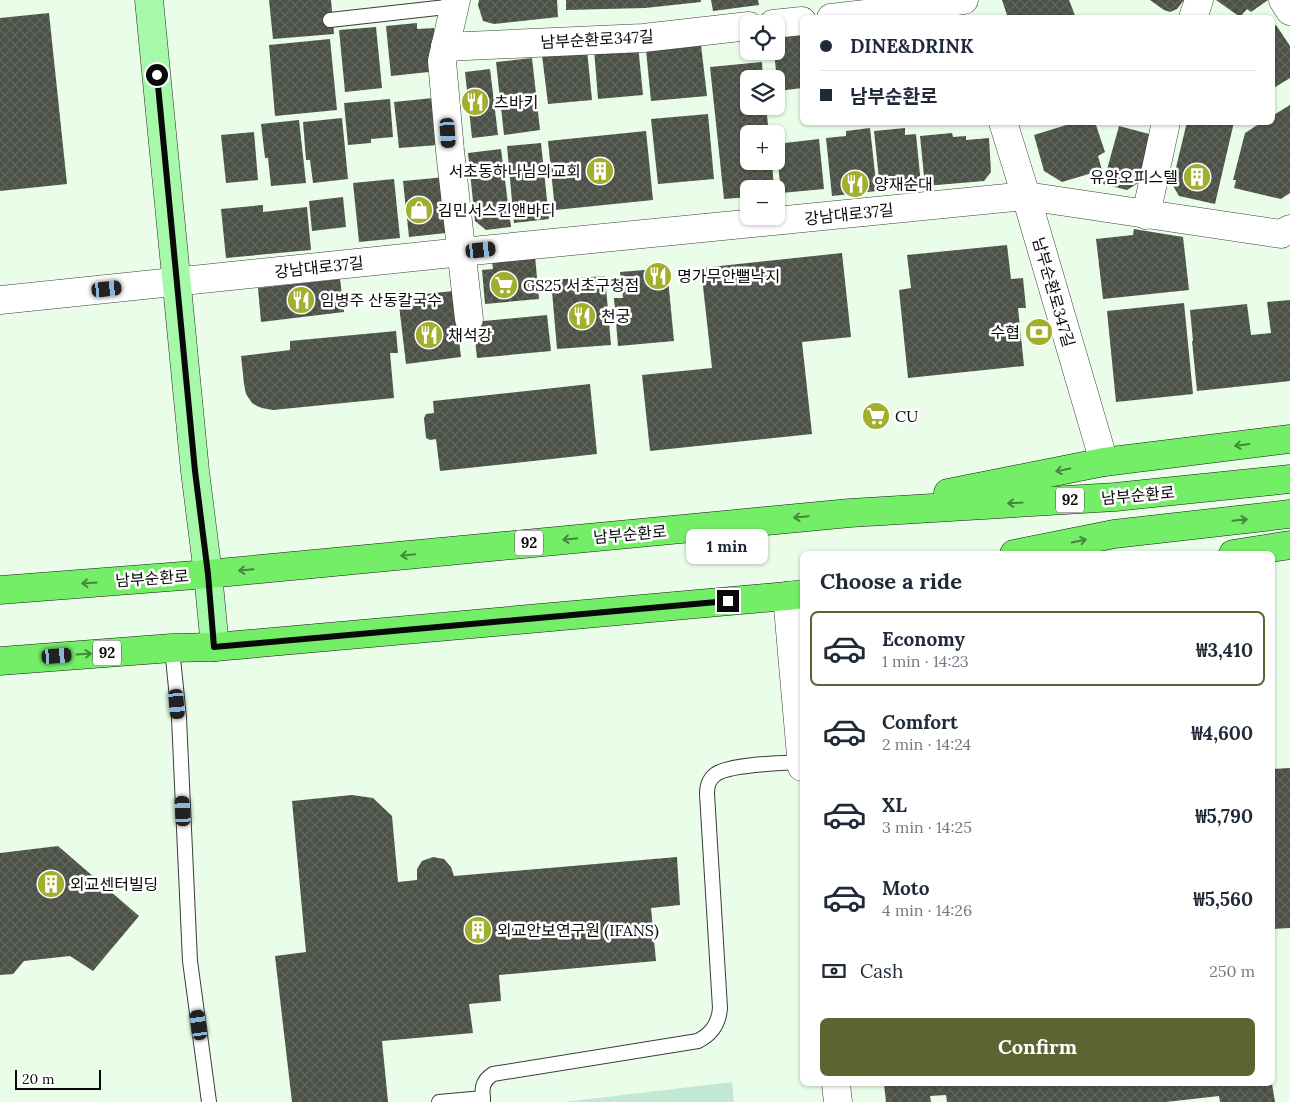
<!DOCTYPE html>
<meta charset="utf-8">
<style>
:root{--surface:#fff;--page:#f6f6f7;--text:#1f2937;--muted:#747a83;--line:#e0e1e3;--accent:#5a6532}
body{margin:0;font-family:Lora,"Noto Sans KR",serif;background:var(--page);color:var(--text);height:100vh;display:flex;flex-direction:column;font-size:19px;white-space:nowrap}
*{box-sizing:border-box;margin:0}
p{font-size:16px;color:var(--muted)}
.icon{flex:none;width:28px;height:28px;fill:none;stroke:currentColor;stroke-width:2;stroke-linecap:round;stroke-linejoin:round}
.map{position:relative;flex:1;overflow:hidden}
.drawer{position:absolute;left:800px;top:551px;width:475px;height:535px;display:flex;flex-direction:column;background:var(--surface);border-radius:8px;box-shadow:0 1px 4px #0004}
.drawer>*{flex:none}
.guide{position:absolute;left:800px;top:15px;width:475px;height:110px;border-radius:8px;box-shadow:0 1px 4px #0004;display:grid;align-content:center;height:110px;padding:0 20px;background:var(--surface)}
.controls{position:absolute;left:740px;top:15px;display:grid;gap:10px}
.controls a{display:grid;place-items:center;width:45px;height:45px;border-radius:8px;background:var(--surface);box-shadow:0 1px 4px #0004;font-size:25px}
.scale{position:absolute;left:15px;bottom:12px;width:86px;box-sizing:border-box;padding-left:5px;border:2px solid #090909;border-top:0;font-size:14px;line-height:18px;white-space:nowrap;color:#090909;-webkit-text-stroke:4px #fff;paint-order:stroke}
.end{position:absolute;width:22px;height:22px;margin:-11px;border:6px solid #090909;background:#fff;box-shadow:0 0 0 2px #fff}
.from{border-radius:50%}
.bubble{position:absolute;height:35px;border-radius:8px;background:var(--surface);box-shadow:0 1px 4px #0004;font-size:16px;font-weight:700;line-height:35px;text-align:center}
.car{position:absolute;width:15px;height:30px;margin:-15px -8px;border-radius:6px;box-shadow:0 0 4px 1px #0007;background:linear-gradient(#222 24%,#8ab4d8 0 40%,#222 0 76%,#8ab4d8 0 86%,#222 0)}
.guide b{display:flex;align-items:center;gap:18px;height:48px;font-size:19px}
.guide b+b{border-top:1px solid var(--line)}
.guide i{width:12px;height:12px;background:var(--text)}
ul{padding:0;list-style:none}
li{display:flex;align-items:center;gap:15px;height:75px;margin:0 10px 8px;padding:0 10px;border:2px solid transparent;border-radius:8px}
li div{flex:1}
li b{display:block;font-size:19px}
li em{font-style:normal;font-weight:700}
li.selected{border-color:var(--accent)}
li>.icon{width:45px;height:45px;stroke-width:1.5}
h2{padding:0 20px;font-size:22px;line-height:60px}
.pay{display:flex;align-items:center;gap:12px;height:55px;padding:0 20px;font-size:19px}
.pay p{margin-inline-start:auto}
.primary-button{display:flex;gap:10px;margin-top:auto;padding:10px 20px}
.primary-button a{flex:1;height:58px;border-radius:8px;background:var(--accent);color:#fff;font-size:20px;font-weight:700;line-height:58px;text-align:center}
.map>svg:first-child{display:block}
.pitch{fill:#c3e9d5}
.building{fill:url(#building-cross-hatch)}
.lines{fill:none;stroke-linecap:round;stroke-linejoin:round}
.lane-casing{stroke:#3c3c3c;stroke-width:16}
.street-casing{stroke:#3c3c3c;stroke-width:29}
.secondary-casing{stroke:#2b2b2b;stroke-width:29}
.primary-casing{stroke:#1a1a1a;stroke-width:29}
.lane{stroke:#fff;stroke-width:14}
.street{stroke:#fff;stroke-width:28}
.secondary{stroke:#a7f9aa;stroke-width:28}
.primary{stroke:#75ee67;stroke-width:28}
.oneway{stroke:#44873d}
.route{stroke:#090909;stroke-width:6}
.labels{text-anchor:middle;stroke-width:5;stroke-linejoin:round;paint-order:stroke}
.shield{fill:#fff;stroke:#535353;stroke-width:1}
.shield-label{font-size:15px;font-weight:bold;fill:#090909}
.street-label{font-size:16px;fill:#090909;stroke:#fff}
.poi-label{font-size:16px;fill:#090909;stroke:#fff;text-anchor:start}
</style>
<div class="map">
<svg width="1290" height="1102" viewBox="0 0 1290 1102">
<defs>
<pattern id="building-cross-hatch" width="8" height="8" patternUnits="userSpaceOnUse" patternTransform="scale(1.25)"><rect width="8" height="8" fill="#4c5147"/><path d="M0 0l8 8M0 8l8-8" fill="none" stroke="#61655d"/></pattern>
</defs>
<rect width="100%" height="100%" fill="#e9fde8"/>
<!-- pitch -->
<polygon class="pitch" points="732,1082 734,1102 564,1102"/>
<!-- building -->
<g class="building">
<polygon points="269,0 331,0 334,34 273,39"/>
<polygon points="479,0 557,0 558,17 494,24 483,21 478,5"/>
<polygon points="566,0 701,0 701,2 645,8 566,10"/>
<polygon points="711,0 758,0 759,5 713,11"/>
<polygon points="1002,0 1069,0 1076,18 1008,18"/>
<polygon points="1150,0 1184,0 1177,9 1170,12 1164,10"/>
<polygon points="1216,0 1268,0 1251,12 1247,9 1240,17"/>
<polygon points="49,13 67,184 0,191 0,18"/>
<polygon points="417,23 417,29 434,28 438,71 391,76 386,26"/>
<polygon points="1276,25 1290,46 1290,78 1272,89 1272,28"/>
<polygon points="376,27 382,88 345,92 339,30"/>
<polygon points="802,35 802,88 778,91 774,51 776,51 776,37"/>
<polygon points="330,39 337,110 275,116 269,45"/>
<polygon points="638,45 643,95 598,99 594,49"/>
<polygon points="701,45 707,96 651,101 646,50"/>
<polygon points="587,50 592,100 548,104 542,55"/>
<polygon points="532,58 540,130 504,135 496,62"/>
<polygon points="762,62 763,79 749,79 749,106 766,106 769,134 749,134 749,161 772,161 774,189 749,189 749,197 724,199 710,67"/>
<polygon points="490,69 498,135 472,138 465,72"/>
<polygon points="433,98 438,145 399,148 394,102"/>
<polygon points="390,99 393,137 371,139 371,143 348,145 344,103"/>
<polygon points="1290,105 1290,193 1281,199 1234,188 1236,180 1233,180 1245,133 1262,122 1272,122 1272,116"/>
<polygon points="708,114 714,179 658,184 651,119"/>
<polygon points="342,118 348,179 313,183 310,160 306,160 303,122"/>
<polygon points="299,120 306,183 271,186 268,158 265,158 261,124"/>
<polygon points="1076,122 1095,122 1105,152 1098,156 1102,170 1062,182 1044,171 1034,135"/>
<polygon points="1187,122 1234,122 1215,204 1179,196 1172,184"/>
<polygon points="1119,126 1153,135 1143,180 1127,190 1103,184"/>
<polygon points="870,128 877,191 832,196 826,138 846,136 846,131"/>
<polygon points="905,128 905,135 916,134 921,185 880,189 874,131"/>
<polygon points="646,131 653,200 555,210 548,141"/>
<polygon points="254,132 258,180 226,183 221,135"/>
<polygon points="952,133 953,137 966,136 966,140 989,138 991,172 984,181 925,186 920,136"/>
<polygon points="819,139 824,189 781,193 776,144"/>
<polygon points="541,143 549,219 514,223 507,146"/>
<polygon points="501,149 511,227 486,230 475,221 468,153"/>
<polygon points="446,177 446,233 409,237 403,181"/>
<polygon points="394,179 400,238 359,242 353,183"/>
<polygon points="343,197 346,227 312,231 309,201"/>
<polygon points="263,205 263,212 307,207 311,250 226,258 221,209"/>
<polygon points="1134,229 1183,237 1189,290 1103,299 1096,239 1133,235"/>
<polygon points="1007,245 1011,279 1023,278 1026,308 1018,308 1024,366 908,378 899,290 911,288 907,255"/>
<polygon points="842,253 851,337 802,342 812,434 650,451 642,375 712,368 701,268"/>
<polygon points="535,256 539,299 485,304 482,270 493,269 492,261"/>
<polygon points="667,268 674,341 618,346 614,298 623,298 620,272"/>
<polygon points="605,276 611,345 557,349 551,280"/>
<polygon points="340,279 344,312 261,322 258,288"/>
<polygon points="453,291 461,357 406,364 398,297"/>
<polygon points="1290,300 1290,381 1197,391 1192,341 1193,341 1190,310 1247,304 1251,335 1271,333 1267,302"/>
<polygon points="1184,303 1193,394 1116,402 1107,311"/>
<polygon points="547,315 551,351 477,358 473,322"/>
<polygon points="396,331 398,353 390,353 394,398 273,410 262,408 257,406 252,403 246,394 244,384 241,356 290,350 290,341"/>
<polygon points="590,384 597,454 440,471 436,439 430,440 426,438 424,418 426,414 434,413 433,401"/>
<polygon points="1290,768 1290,928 1272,929 1272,769"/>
<polygon points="352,795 373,798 392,816 398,882 417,880 417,869 422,861 433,857 444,859 451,867 454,876 677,857 680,905 651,908 656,961 499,975 501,1001 469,1004 473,1033 382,1041 388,1102 292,1102 275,956 306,952 292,801"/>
<polygon points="58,846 139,916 93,971 70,956 24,961 13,974 0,975 0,853"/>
<polygon points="884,1084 1272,1084 1275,1102 1220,1102 1219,1096 1166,1102 947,1102 946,1095 930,1096 931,1102 886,1102"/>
</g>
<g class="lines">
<defs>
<g id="lane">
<polyline points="330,20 455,6"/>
<polyline points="172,648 179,718 190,961 209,1102"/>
<polyline points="439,1102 483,1098"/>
<path d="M 483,1102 C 482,1089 481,1082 493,1074 L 698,1041 C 712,1034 719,1023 720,1008 L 707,794 C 707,785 709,779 716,774 C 731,764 783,763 802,762"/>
</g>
<g id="street">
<polyline points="456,0 442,61 450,151 469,319"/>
<polyline points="1283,0 1290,11"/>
<polyline points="831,18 899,10 964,0"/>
<polyline points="1193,18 1199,0"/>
<polyline points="773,24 802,21"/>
<polyline points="445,47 643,38 749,26"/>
<polyline points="1003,122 1026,196 1104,462"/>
<polyline points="1146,215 1166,122"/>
<polyline points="0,300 462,252 1026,196 1281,234 1290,229"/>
<polyline points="787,596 802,767"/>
<polyline points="836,1084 838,1102"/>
</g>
<polyline id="secondary" points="149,0 195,471 208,574 215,647"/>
<g id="primary">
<polyline points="948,493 1104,462 1290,439"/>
<polyline points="1014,554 1114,534 1290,514"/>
<polyline points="1233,554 1290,545"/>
<polyline points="0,590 208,574 850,513 1115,497 1290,479"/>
<polyline points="0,661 172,648 215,647 787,596 802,594"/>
</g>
</defs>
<!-- lane casing -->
<use href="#lane" class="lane-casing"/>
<!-- street casing -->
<use href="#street" class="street-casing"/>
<!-- secondary casing -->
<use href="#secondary" class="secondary-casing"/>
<!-- primary casing -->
<use href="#primary" class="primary-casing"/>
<!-- lane -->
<use href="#lane" class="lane"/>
<!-- street -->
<use href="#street" class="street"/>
<!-- secondary -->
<use href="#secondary" class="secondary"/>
<!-- primary -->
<use href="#primary" class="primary"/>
</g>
<!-- one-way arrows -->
<defs><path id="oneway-shaft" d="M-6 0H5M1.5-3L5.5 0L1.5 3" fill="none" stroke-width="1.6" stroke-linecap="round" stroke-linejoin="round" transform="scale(1.25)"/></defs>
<g class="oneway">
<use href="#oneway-shaft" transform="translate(1242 445) rotate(173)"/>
<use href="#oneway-shaft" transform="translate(1063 470) rotate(169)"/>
<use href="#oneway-shaft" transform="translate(1015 503) rotate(177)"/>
<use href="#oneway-shaft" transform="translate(801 517) rotate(175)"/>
<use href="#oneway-shaft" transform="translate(1240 520) rotate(-6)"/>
<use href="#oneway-shaft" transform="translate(570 539) rotate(174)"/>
<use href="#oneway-shaft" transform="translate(1079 541) rotate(-11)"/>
<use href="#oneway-shaft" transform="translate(408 555) rotate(174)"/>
<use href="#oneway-shaft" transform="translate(246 570) rotate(175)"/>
<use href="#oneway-shaft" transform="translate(89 583) rotate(176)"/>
<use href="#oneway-shaft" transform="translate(84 654) rotate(-4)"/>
</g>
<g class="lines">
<!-- route -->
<polyline class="route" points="157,75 195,471 208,574 214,647 728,601"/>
</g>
<!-- icons -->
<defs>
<symbol id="restaurant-disc" viewBox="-11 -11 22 22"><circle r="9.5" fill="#a2ae2d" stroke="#fff"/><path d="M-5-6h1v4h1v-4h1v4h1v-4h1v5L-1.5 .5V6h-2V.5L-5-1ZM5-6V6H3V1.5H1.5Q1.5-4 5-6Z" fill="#fff"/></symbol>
<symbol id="building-disc" viewBox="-11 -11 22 22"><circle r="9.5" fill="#a2ae2d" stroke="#fff"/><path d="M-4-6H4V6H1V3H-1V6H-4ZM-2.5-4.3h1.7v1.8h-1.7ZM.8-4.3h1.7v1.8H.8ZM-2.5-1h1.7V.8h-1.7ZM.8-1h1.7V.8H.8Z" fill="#fff"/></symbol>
<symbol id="shop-disc" viewBox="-11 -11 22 22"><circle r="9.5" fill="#a2ae2d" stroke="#fff"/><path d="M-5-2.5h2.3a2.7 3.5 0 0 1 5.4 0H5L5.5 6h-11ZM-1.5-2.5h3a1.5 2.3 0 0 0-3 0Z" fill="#fff"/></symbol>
<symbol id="supermarket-disc" viewBox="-11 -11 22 22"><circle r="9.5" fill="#a2ae2d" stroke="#fff"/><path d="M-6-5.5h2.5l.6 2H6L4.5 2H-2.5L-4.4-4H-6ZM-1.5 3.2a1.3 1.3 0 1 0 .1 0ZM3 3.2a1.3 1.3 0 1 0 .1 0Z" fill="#fff"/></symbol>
<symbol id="bank-disc" viewBox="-11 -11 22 22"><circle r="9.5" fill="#a2ae2d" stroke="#fff"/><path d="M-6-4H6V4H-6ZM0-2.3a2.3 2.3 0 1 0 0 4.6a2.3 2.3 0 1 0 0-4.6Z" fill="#fff"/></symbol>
</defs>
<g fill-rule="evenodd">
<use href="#restaurant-disc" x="459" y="86" width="32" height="32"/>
<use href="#building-disc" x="584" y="155" width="32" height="32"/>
<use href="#building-disc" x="1181" y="161" width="32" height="32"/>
<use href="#restaurant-disc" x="839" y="168" width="32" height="32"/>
<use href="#shop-disc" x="403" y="194" width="32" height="32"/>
<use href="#restaurant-disc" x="642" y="260" width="32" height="32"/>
<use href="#supermarket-disc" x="488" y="269" width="32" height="32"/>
<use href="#restaurant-disc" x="285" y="284" width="32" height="32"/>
<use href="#restaurant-disc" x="566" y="300" width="32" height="32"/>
<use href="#bank-disc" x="1023" y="316" width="32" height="32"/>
<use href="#restaurant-disc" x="413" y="319" width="32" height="32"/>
<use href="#supermarket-disc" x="860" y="400" width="32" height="32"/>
<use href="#building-disc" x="35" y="868" width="32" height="32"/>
<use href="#building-disc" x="462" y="914" width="32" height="32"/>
</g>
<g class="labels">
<!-- shield labels -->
<g class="shield">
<rect x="1056" y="487.5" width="28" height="25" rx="4"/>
<rect x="515" y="530.5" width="28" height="25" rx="4"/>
<rect x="93" y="640.5" width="28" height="25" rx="4"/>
</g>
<g class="shield-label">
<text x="1070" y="505">92</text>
<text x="529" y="548">92</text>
<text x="107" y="658">92</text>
</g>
<!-- street labels -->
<g class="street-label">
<text transform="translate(597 39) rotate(-3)" y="6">남부순환로347길</text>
<text transform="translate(849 214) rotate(-6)" y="6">강남대로37길</text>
<text transform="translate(319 267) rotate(-6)" y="6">강남대로37길</text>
<text transform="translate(1054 292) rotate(74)" y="6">남부순환로347길</text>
<text transform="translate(1138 495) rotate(-5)" y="6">남부순환로</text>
<text transform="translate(630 534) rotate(-5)" y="6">남부순환로</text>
<text transform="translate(152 578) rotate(-4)" y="6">남부순환로</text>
</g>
<!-- poi labels -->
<g class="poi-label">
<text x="494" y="108">츠바키</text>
<text x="581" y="177" text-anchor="end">서초동하나님의교회</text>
<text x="1178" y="183" text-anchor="end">유암오피스텔</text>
<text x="874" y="190">양재순대</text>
<text x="438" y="216">김민서스킨앤바디</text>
<text x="677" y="282">명가무안뻘낙지</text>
<text x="523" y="291">GS25 서초구청점</text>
<text x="320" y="306">임병주 산동칼국수</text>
<text x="601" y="322">천궁</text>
<text x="1020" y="338" text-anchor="end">수협</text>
<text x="448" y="341">채석강</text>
<text x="895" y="422">CU</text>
<text x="70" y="890">외교센터빌딩</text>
<text x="497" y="936">외교안보연구원 (IFANS)</text>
</g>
</g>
</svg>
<div class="controls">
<a><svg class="icon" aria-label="locate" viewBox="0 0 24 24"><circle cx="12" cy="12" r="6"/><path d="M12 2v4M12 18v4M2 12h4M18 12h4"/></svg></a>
<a><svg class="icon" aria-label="layers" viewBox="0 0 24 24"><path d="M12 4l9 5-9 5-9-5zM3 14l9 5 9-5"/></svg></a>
<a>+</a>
<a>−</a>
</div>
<div class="scale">20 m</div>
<i class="end from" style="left:157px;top:75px"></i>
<i class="end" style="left:728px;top:601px"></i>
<div class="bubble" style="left:686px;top:529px;width:82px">1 min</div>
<i class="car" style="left:448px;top:133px;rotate:176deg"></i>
<i class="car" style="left:481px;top:250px;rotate:84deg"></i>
<i class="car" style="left:107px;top:289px;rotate:84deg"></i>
<i class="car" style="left:57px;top:656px;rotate:86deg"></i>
<i class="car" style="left:177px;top:704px;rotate:175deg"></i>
<i class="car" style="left:183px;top:811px;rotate:357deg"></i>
<i class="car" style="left:199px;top:1025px;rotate:352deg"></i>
<div class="guide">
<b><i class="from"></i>DINE&amp;DRINK</b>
<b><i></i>남부순환로</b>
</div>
<section class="drawer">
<h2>Choose a ride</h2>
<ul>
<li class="selected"><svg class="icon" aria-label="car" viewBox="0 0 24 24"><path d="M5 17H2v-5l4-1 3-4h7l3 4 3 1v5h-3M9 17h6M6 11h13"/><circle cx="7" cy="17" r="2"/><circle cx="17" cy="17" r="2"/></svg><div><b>Economy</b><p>1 min · 14:23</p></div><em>₩3,410</em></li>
<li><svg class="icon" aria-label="car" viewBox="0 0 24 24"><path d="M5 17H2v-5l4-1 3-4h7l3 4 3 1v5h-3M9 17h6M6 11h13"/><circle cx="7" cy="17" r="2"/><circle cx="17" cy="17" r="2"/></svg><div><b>Comfort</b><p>2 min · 14:24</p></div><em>₩4,600</em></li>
<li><svg class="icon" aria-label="car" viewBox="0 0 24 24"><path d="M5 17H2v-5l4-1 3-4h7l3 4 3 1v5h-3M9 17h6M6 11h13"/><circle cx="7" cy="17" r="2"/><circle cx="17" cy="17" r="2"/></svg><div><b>XL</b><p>3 min · 14:25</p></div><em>₩5,790</em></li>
<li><svg class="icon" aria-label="car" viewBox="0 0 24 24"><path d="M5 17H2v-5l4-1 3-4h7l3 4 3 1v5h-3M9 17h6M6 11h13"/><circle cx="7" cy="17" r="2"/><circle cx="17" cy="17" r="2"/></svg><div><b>Moto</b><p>4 min · 14:26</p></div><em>₩5,560</em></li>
</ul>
<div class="pay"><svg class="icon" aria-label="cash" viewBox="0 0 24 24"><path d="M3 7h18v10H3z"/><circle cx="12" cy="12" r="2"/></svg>Cash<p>250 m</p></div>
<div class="primary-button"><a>Confirm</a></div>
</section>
</div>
